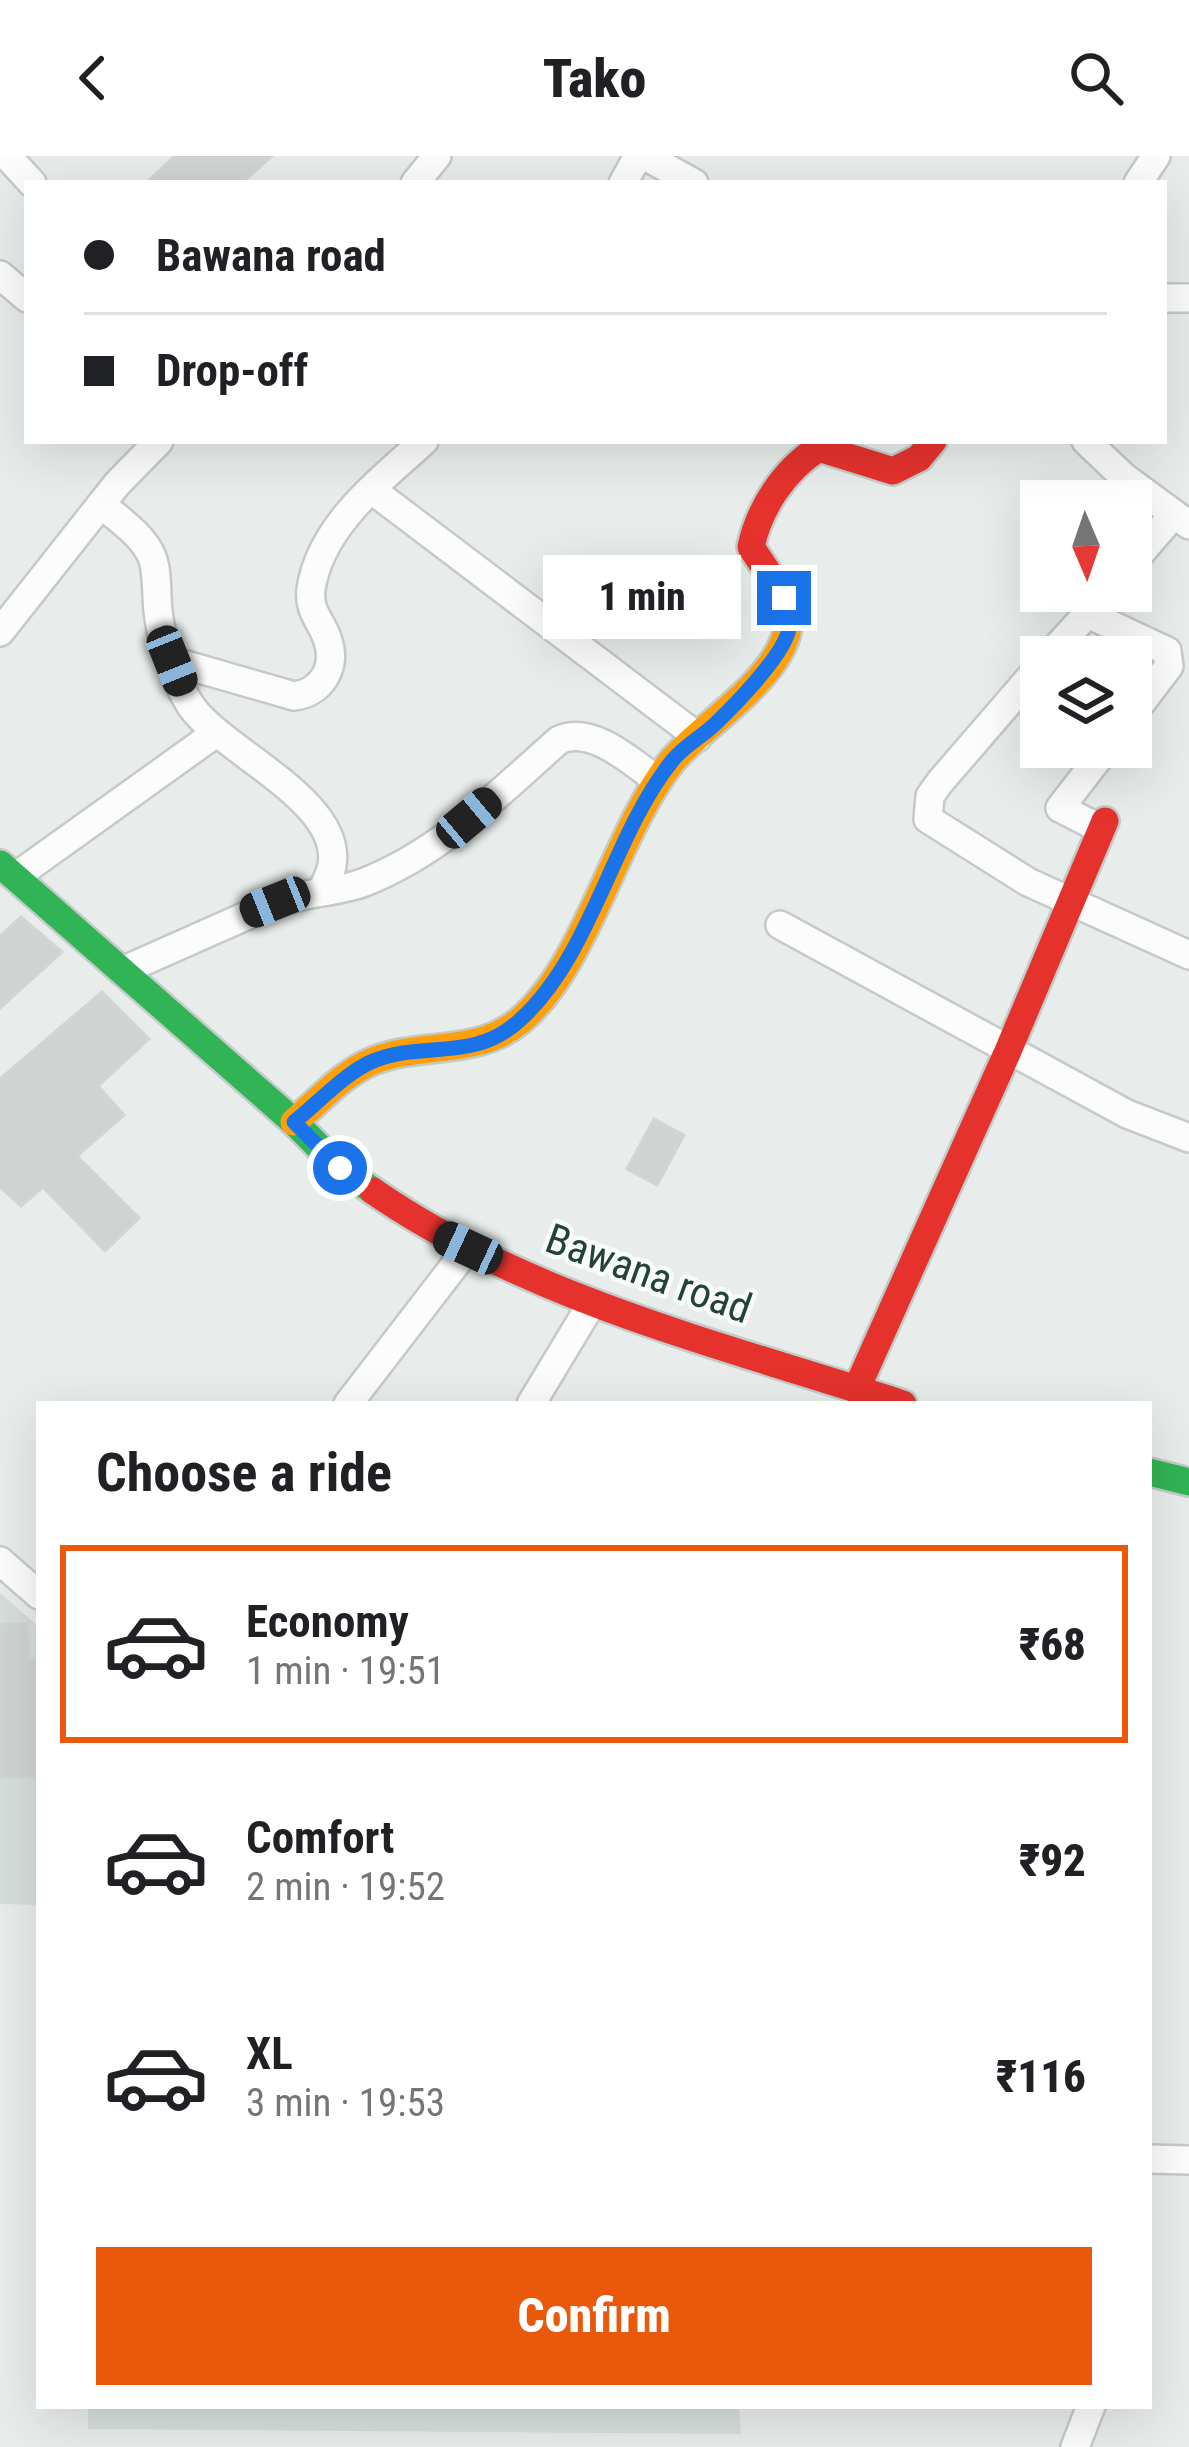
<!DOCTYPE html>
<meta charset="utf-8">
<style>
:root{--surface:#fff;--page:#f2f2f2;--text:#202124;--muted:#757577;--line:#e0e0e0;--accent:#ea580c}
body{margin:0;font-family:"Roboto Condensed",sans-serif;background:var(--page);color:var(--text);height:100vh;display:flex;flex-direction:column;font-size:45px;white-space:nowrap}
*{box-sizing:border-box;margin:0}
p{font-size:39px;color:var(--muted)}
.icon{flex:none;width:66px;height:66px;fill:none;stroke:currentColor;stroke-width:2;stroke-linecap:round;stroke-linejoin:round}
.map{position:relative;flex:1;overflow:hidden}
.details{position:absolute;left:36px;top:1245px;width:1116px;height:1008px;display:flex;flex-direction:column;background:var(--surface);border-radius:0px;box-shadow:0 12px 48px #0002}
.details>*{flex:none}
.banner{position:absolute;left:24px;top:24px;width:1143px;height:264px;border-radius:0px;box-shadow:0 12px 48px #0002;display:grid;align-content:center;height:264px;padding:0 60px;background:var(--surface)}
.needle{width:78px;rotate:178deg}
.tools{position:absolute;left:1020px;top:324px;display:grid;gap:24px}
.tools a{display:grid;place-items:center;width:132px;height:132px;border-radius:0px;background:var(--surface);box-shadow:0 12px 48px #0002;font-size:60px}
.end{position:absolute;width:54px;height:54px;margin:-27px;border:15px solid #1a73e8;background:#fff;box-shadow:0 0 0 6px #fff}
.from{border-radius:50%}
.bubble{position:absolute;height:84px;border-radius:0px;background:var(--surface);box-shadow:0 12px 48px #0002;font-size:39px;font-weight:800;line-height:84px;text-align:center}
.car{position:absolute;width:36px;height:72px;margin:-36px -18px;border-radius:15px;box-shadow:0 0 9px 3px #0007;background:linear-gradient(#222 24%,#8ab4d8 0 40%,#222 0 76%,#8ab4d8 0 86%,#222 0)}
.banner b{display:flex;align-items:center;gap:42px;height:114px;font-size:45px}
.banner b+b{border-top:3px solid var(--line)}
.banner i{width:30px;height:30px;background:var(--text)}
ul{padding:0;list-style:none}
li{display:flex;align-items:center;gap:36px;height:198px;margin:0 24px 18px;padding:0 36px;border:6px solid transparent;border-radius:0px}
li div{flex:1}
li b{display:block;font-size:45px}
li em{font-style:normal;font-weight:800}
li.selected{border-color:var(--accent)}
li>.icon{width:108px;height:108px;stroke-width:1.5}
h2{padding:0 60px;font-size:54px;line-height:144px}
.button{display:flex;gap:24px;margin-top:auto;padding:24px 60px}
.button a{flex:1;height:138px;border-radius:0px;background:var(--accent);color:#fff;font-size:48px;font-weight:800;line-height:138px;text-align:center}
header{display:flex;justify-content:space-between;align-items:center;height:156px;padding:0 60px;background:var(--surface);font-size:54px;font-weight:800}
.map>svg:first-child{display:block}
.built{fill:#d6dedb}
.building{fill:#cfd4d2;stroke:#d1d6d4;stroke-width:3}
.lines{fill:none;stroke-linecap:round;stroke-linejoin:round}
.street-casing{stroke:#c5cac8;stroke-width:32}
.fast-casing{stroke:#c3cbc8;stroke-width:32}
.slow-casing{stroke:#c3cbc8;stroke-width:32}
.jam-casing{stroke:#c3cbc8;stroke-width:32}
.street{stroke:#fcfcfc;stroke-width:27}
.fast{stroke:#30b455;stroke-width:27}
.slow{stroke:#ff9f0a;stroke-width:27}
.jam{stroke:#e5322d;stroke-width:27}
.route{stroke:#1a73e8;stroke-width:15}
.labels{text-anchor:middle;stroke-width:9;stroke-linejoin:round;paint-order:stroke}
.street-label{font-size:42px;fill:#24423a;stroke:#f7fbf9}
</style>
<header><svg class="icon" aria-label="back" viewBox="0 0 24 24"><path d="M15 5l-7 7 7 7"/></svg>Tako<svg class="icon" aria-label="search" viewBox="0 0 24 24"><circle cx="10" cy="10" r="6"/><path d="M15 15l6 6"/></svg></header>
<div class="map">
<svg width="1189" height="2291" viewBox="0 0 1189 2291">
<rect width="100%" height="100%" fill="#e8edeb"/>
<!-- built -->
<g class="built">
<polygon points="0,1437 39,1471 39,1749 0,1748"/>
<polygon points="88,2250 739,2250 741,2278 88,2273"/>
</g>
<!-- building -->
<g class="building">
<polygon points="175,0 272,0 242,27 146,27"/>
<polygon points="21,761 62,796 0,852 0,780"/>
<polygon points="102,836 149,883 98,930 124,959 77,1000 139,1062 105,1095 43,1031 21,1050 0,1031 0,923"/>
<polygon points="654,963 684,979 657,1029 627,1013"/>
<polygon points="0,1468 27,1468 28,1505 39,1504 39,1620 0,1621"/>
</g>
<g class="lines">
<defs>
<g id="street">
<polyline points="7,0 32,27"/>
<polyline points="645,0 694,27"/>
<polyline points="415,27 437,0"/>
<polyline points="623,27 638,0"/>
<polyline points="1138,27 1156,0"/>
<polyline points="0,119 27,142"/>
<polyline points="1164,142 1189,142"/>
<polyline points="1086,285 1124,321 1189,369"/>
<polyline points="372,334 698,581"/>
<path d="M 101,348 C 118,363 143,379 152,401 C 158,417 156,438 158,455 C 161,484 175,526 191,550 C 222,595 343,645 332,709 C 331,717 325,727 322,735"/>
<polyline points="1131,408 1174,358"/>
<polyline points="1088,458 1167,495 1169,510 1131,560"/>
<polyline points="0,476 117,328 159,285"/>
<polyline points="1048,501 1108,435"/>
<path d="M 172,505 L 294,540 C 320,537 337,513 328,485 C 322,465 308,456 311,433 C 321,369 379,326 424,285"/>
<polyline points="1041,509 940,626 930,640 928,663 1028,726 1189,799"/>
<polyline points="1101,673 1060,652 1107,591"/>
<polyline points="15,721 216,577"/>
<polyline points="780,769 1127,958 1189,982"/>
<path d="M 122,815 L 275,747 C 304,736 336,737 365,726 C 441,696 499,637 559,584 C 592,569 632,606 658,625"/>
<polyline points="348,1248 468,1092"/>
<polyline points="531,1248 592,1147"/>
<polyline points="0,1405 39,1439"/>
<polyline points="1149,2003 1189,2004"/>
<polyline points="1075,2291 1091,2250"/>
</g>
<g id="fast">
<polyline points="0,708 294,966 340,1012 373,1035"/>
<polyline points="1149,1316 1189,1326"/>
</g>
<path id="slow" d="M 294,966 C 319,945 343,917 373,905 C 423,885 477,901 521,864 C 587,808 615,677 672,605 C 706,564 810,506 785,442"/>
<g id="jam">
<path d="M 785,442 L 751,391 C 759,352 785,313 819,292 L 893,315 L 919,302 L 933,285"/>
<path d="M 373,1035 C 531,1144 723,1189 903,1248"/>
<polyline points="857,1232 1008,895 1105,665"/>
</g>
</defs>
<!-- street casing -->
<use href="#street" class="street-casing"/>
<!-- fast casing -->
<use href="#fast" class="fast-casing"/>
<!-- slow casing -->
<use href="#slow" class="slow-casing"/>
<!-- jam casing -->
<use href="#jam" class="jam-casing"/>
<!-- street -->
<use href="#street" class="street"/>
<!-- fast -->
<use href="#fast" class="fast"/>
<!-- slow -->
<use href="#slow" class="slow"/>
<!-- jam -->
<use href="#jam" class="jam"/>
</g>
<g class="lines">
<!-- route -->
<path class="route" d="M 340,1012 L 294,966 C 318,947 345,917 373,905 C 424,884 473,907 520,864 C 592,799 612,680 672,605 C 684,590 700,582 714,569 C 735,549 779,504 788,477 C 793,464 788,453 784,442"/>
</g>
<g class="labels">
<!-- street labels -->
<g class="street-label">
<text transform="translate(649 1117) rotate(20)" y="15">Bawana road</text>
</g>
</g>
</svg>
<div class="tools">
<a><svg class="needle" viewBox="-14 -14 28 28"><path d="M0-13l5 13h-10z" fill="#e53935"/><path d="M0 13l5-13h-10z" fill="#757577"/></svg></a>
<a><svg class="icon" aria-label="layers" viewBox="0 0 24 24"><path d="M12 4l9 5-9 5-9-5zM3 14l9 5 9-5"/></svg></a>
</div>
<i class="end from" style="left:340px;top:1012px"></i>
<i class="end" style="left:784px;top:442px"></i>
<div class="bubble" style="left:543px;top:399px;width:198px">1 min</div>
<i class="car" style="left:172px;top:505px;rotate:158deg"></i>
<i class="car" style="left:469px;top:662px;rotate:50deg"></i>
<i class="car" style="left:275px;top:746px;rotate:248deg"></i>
<i class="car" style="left:468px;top:1092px;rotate:295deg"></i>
<div class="banner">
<b><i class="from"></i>Bawana road</b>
<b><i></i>Drop-off</b>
</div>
<section class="details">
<h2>Choose a ride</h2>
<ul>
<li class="selected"><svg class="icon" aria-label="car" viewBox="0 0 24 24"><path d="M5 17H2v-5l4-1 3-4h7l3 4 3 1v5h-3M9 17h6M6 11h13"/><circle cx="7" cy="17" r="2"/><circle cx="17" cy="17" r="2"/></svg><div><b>Economy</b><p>1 min · 19:51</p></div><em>₹68</em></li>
<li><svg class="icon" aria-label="car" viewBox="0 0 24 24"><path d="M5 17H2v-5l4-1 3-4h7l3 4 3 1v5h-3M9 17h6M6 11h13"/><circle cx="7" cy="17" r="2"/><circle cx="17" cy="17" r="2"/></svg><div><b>Comfort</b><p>2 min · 19:52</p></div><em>₹92</em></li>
<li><svg class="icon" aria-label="car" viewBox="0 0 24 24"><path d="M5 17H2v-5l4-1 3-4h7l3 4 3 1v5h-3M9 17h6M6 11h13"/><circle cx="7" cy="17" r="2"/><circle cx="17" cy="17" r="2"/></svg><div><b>XL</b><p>3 min · 19:53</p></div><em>₹116</em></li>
</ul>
<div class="button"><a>Confirm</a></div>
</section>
</div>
